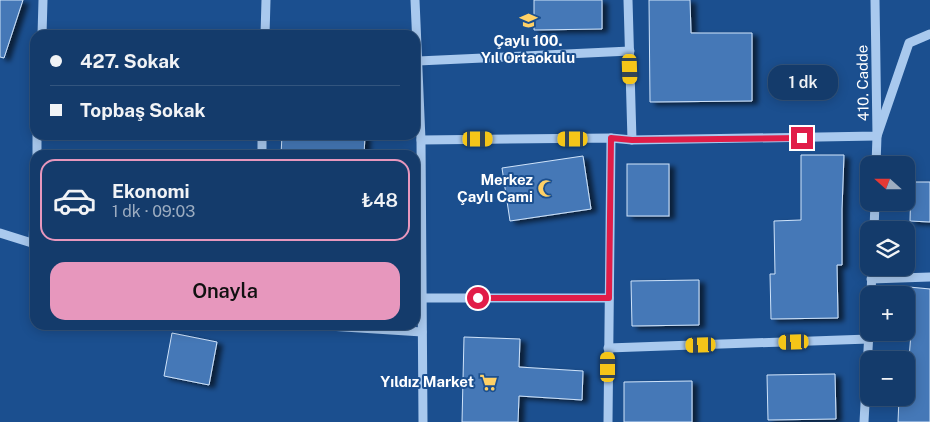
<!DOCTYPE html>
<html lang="tr">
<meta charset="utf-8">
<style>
:root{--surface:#143b6b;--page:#1d4271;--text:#f1f3f6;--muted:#9dadc1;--line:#33557e;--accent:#e797bd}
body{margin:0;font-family:"Public Sans",sans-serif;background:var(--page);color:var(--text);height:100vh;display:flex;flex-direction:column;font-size:19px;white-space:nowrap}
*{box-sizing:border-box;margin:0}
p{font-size:16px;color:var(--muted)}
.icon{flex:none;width:28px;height:28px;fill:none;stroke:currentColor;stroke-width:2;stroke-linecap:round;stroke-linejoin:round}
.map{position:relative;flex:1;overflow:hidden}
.panel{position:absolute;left:30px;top:150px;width:390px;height:180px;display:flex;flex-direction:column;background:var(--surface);border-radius:15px;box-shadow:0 2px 12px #0003,0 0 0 1px var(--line)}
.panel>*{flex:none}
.banner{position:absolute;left:30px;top:30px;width:390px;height:110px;border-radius:15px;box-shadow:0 2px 12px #0003,0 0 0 1px var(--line);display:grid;align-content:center;height:110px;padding:0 20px;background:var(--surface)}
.needle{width:32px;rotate:291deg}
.tools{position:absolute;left:860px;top:156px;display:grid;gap:10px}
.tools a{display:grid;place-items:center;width:55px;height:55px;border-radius:10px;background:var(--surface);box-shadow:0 2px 12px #0003,0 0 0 1px var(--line);font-size:25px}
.end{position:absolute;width:22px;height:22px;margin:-11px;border:6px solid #e11d48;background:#fff;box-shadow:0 0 0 2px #fff}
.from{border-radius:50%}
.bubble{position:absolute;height:35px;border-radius:15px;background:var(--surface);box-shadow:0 2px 12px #0003,0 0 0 1px var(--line);font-size:16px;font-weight:600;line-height:35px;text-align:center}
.car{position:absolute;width:15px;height:30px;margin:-15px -8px;border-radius:6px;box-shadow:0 0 4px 1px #0007;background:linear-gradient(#f5c518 24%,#345 0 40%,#f5c518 0 76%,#345 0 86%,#f5c518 0)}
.banner b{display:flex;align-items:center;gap:18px;height:48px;font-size:19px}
.banner b+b{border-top:1px solid var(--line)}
.banner i{width:12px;height:12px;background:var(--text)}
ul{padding:9px 0 0;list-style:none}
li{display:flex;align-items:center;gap:15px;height:82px;margin:0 10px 8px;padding:0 10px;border:2px solid transparent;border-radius:15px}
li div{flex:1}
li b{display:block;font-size:19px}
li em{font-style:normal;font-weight:600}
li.selected{border-color:var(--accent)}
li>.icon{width:45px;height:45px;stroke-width:1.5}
.button{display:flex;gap:10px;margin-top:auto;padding:10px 20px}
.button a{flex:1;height:58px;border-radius:15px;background:var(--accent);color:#111;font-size:20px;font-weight:600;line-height:58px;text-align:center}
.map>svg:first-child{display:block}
.building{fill:#4478b7;stroke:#cfe3fa;filter:url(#shadow)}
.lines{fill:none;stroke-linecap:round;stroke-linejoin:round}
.minor{stroke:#a9c9ee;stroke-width:9}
.route{stroke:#e11d48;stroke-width:6}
.labels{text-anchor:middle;stroke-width:4;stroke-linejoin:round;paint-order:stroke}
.poi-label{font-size:15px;font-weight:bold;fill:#fff;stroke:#1b4f8f;text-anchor:end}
.street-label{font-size:15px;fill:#fff;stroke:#1b4f8f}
</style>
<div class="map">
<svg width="930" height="422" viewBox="0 0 930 422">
<defs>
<filter id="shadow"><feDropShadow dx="5.5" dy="3" stdDeviation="2.5" flood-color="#0009"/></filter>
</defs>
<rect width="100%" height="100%" fill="#1b4f8f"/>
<!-- building -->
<g class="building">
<polygon points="0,0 23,0 4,58 0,57"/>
<polygon points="534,0 602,0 602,29 534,30"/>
<polygon points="649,0 690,0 691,33 752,33 752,101 650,102"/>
<polygon points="282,135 365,135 364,155 281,155"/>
<polygon points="801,155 844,155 842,209 842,265 837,265 838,318 771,319 770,274 775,274 774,221 801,220"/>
<polygon points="583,156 591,209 510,221 502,168"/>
<rect x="627" y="164" width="42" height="52"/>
<polygon points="911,182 930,182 930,222 910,221"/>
<polygon points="699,280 699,325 632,326 631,281"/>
<polygon points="909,287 930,289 930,422 898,422 899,398 906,398 911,333 906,332"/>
<polygon points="172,333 217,342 209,385 164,376"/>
<polygon points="464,337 520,339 519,367 583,371 582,400 519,396 518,422 462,422"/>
<polygon points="835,374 836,419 768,420 767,375"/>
<polygon points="692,381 692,422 624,422 624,382"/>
</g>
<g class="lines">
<!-- minor -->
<g class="minor">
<polyline points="415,0 421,140 423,422"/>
<polyline points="628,0 632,140"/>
<polyline points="875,0 877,136 876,165"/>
<polyline points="42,35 43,0"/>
<polyline points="265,35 266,0"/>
<polyline points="418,61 630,51"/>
<polyline points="421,140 611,138 632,140 877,136 909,43 930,34"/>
<polyline points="37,155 37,135"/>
<polyline points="262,155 262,135"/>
<polyline points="874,230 875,202"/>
<polyline points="0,233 35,244"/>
<polyline points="33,243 35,192"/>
<polyline points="871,279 930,277"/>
<polyline points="871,295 872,268"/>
<polyline points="421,298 609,298"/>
<polyline points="313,325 422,332"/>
<polyline points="608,348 869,339"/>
<polyline points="608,422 611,138"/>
<polyline points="864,422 869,332"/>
</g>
</g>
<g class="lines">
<!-- route -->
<polyline class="route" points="478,298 609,298 611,138 632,140 802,138"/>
</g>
<!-- icons -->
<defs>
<symbol id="school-bare" viewBox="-9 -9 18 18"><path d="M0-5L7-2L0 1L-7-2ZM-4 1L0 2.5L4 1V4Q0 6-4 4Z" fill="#ffd166" stroke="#1b4f8f" stroke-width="2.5" paint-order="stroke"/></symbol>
<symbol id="mosque-bare" viewBox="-9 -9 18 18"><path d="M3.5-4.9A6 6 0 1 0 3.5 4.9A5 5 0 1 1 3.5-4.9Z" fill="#ffd166" stroke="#1b4f8f" stroke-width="2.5" paint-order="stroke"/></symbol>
<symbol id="supermarket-bare" viewBox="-9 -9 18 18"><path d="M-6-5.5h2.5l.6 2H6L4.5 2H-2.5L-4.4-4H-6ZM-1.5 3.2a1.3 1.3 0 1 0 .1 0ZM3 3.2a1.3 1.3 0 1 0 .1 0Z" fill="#ffd166" stroke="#1b4f8f" stroke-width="2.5" paint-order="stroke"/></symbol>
</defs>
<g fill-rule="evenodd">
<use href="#school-bare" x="516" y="8" width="25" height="25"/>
<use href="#mosque-bare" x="534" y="176" width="25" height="25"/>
<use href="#supermarket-bare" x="476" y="370" width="25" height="25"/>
</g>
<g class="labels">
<!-- poi labels -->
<g class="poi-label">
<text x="528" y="46" text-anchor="middle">Çaylı 100.<tspan x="528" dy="17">Yıl Ortaokulu</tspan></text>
<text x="533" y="185">Merkez<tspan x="533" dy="17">Çaylı Cami</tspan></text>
<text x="474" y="387">Yıldız Market</text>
</g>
<!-- street labels -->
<g class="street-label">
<text transform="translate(863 83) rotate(-91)" y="5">410. Cadde</text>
</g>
</g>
</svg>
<div class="tools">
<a><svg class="needle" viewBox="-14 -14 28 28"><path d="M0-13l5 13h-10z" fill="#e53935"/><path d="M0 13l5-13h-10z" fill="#9dadc1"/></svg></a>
<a><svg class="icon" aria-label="layers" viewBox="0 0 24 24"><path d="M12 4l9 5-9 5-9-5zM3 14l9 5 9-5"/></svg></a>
<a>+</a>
<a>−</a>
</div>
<i class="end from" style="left:478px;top:298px"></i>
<i class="end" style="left:802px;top:138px"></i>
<div class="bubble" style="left:768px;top:65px;width:70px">1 dk</div>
<i class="car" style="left:630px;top:69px;rotate:178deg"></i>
<i class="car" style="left:478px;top:139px;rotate:90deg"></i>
<i class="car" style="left:573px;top:139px;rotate:270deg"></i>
<i class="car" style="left:794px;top:342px;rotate:268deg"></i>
<i class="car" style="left:701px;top:345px;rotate:268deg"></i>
<i class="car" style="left:608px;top:367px;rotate:0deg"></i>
<div class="banner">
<b><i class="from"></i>427. Sokak</b>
<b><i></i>Topbaş Sokak</b>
</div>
<section class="panel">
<ul>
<li class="selected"><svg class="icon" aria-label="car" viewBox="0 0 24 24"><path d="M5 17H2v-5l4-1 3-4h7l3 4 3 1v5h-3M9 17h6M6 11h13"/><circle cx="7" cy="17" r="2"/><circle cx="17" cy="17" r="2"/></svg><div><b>Ekonomi</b><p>1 dk · 09:03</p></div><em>₺48</em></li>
</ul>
<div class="button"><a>Onayla</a></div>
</section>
</div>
